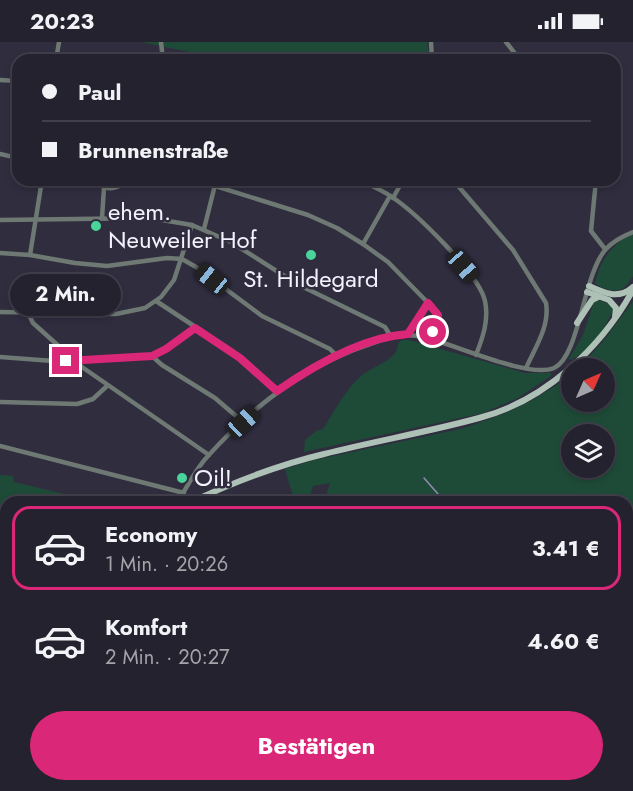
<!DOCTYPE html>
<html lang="de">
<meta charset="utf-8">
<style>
:root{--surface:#24222f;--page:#302f3b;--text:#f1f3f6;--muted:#a3a4aa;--line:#413f4b;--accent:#db2777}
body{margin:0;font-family:Jost,sans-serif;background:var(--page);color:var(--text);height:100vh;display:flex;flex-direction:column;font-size:22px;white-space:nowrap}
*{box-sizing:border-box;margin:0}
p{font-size:20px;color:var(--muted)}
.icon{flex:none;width:33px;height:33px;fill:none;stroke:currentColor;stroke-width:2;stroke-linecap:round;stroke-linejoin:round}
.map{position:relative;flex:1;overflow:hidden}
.details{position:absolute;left:0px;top:454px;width:633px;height:296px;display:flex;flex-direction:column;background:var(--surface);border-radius:18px 18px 0 0;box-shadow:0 3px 9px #0003,0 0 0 2px var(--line)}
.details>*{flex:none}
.top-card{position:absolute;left:12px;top:12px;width:609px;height:132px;border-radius:18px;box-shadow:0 3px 9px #0003,0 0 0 2px var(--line);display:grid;align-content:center;height:132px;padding:0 30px;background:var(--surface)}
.needle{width:39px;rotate:45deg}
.controls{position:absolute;left:561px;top:316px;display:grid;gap:12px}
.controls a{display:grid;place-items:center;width:54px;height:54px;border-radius:50%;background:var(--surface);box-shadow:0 3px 9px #0003,0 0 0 2px var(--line);font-size:30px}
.end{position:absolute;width:27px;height:27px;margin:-14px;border:8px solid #db2777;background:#fff;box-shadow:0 0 0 3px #fff}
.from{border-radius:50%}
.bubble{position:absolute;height:42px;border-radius:21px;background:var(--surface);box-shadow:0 3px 9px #0003,0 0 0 2px var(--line);font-size:20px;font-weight:700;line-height:42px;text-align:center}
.car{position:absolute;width:18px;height:36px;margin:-18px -9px;border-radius:8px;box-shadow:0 0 4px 2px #0007;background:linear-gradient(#222 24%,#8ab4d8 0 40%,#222 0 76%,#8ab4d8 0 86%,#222 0)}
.top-card b{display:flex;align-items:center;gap:21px;height:57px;font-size:22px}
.top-card b+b{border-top:2px solid var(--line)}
.top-card i{width:15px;height:15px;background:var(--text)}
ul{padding:10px 0 0;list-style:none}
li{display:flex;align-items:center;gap:18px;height:84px;margin:0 12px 9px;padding:0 18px;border:3px solid transparent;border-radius:18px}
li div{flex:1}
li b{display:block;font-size:22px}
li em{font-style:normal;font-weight:700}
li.on{border-color:var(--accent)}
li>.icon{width:54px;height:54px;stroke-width:1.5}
.button{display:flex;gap:12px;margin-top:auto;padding:12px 30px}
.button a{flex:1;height:69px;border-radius:36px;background:var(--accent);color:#fff;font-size:24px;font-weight:700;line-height:69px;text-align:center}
.status{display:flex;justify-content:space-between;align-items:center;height:42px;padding:0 30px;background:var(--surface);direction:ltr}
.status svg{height:16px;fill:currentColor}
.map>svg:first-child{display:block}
.green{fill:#1e4b37;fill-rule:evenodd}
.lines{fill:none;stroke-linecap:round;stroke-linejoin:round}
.stream{stroke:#938cb2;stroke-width:1.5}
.minor{stroke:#6f7974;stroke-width:4.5}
.major{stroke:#aec1b7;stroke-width:6}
.route{stroke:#db2777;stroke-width:8}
.poi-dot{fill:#4ad49c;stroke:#302d3f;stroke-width:2}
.labels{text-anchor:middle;stroke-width:5;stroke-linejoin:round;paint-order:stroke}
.poi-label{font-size:24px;fill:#f4f2fe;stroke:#302d3f;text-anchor:start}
</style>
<div class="status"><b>20:23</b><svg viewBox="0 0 49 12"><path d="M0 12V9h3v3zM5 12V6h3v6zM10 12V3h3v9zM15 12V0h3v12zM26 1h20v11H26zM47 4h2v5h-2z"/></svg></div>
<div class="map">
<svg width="633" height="749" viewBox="0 0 633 749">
<rect width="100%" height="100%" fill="#302d3f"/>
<!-- green -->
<g class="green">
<polygon points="141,0 427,0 430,18 249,18 234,11 194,11"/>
<path d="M 633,192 L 633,234 C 624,251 614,252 597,243 L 595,241 C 600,219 612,201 633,192 Z"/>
<path d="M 595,257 L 612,263 L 614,266 C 607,284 589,310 571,318 L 569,317 L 583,293 Z"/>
<path d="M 633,259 L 633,749 L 0,749 L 0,623 L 6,620 L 6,744 L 627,744 L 627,460 L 324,460 L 330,441 L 313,444 L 308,459 L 293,454 L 285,427 L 314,418 L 460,387 C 500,375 540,358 571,332 L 572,360 L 604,360 L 604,327 L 577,327 L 602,301 ZM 572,393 L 604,393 L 604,426 L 572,426 Z"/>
<path d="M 402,298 L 409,298 L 525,331 L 551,331 L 551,334 L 518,356 L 483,371 L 304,410 L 305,398 L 316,389 L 323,387 C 334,370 345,348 361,334 C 372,324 399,318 398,301 Z"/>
<polygon points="0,433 13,434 14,440 81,456 78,460 6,460 6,522 0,523"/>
<polygon points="6,533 6,613 0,617 0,534"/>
</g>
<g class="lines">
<!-- stream -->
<g class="stream">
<polyline points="424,436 445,460"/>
<polyline points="627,695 633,702"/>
</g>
<!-- minor -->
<g class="minor">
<polyline points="161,0 163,18"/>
<polyline points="431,0 432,18"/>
<polyline points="506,0 520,18"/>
<polyline points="56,18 59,0"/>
<polyline points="0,38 18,39"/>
<polyline points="0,112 18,116"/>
<path d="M 97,138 C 106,154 120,143 133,138"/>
<polyline points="196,138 308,173 337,186 363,202 388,220 437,270 437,278 431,297"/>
<path d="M 359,138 C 370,143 382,148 392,155 C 416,171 479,232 485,259 C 489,278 483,295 476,313"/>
<path d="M 453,138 L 513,208 L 546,261 C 550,284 535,306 526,326"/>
<polyline points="596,138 591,189 605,207"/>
<polyline points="393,156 403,138"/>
<polyline points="102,176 104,146"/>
<polyline points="0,178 150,176 192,183 231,200 297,242 385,285 391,295"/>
<polyline points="204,187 215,143"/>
<polyline points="363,202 390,154"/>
<polyline points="0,211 30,213 75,221 107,224 167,216 182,217 196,225 262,274 330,307 337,314"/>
<polyline points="30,213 42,138"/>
<polyline points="156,259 232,309 277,349"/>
<polyline points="0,270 116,272 145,266 161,255 174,238 192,183"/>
<polyline points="28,271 33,281 82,325 209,413"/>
<polyline points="408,292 428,261"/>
<polyline points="152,314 162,323 215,356 243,380"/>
<polyline points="0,315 53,319 145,315 166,307 195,286"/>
<polyline points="0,360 77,362 93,357 107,344"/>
<polyline points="0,404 184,451"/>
<path d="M 177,460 C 187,446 195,428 207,415 C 252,365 306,323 370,302 C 388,296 404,290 423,295 C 452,301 528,337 554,326 C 580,314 583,232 606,207 C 613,199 623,194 633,190"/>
<polyline points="0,620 6,617"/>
</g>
<!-- major -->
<g class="major">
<path d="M 589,244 C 604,251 619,258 633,245"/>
<polyline points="587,250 609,258 616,266 615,275"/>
<polyline points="577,281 592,258 598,255"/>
<path d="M 191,460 C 234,440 278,423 324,412 C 375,399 428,390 479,376 C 545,359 601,306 633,248"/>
<polyline points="0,527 6,526"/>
<polyline points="0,532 6,531"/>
</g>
</g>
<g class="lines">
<!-- route -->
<path class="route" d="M 66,319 L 152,314 L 166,307 L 195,286 L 240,316 L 277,349 C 313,324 364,295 408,292 L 428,261 L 438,273 L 433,290"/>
</g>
<!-- markers -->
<g class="poi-dot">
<circle cx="96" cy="184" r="6"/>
<circle cx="311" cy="213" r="6"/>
<circle cx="182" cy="436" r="6"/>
</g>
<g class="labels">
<!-- poi labels -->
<g class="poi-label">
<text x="108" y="178">ehem.<tspan x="108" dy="28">Neuweiler Hof</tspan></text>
<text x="311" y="245" text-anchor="middle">St. Hildegard</text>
<text x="194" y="444">Oil!</text>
</g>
</g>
</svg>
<div class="controls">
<a><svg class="needle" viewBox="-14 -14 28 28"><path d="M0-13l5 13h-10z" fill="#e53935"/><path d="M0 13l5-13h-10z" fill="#a3a4aa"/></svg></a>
<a><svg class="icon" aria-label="layers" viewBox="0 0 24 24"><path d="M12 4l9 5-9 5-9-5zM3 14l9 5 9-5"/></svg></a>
</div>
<i class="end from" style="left:433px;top:290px"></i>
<i class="end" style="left:66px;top:319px"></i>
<div class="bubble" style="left:10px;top:232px;width:111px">2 Min.</div>
<i class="car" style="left:463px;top:224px;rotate:139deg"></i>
<i class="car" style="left:212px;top:237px;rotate:309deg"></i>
<i class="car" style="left:243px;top:380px;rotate:47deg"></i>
<div class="top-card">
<b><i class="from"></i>Paul</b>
<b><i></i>Brunnenstraße</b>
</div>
<section class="details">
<ul>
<li class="on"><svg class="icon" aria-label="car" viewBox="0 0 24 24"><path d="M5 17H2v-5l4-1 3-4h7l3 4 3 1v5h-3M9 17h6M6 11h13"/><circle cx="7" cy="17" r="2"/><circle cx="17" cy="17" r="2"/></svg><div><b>Economy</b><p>1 Min. · 20:26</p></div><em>3.41 €</em></li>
<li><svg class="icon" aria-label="car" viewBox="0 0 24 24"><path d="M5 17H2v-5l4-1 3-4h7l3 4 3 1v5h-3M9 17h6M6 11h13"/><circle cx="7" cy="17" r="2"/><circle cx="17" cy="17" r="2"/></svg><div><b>Komfort</b><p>2 Min. · 20:27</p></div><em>4.60 €</em></li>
</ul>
<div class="button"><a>Bestätigen</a></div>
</section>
</div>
